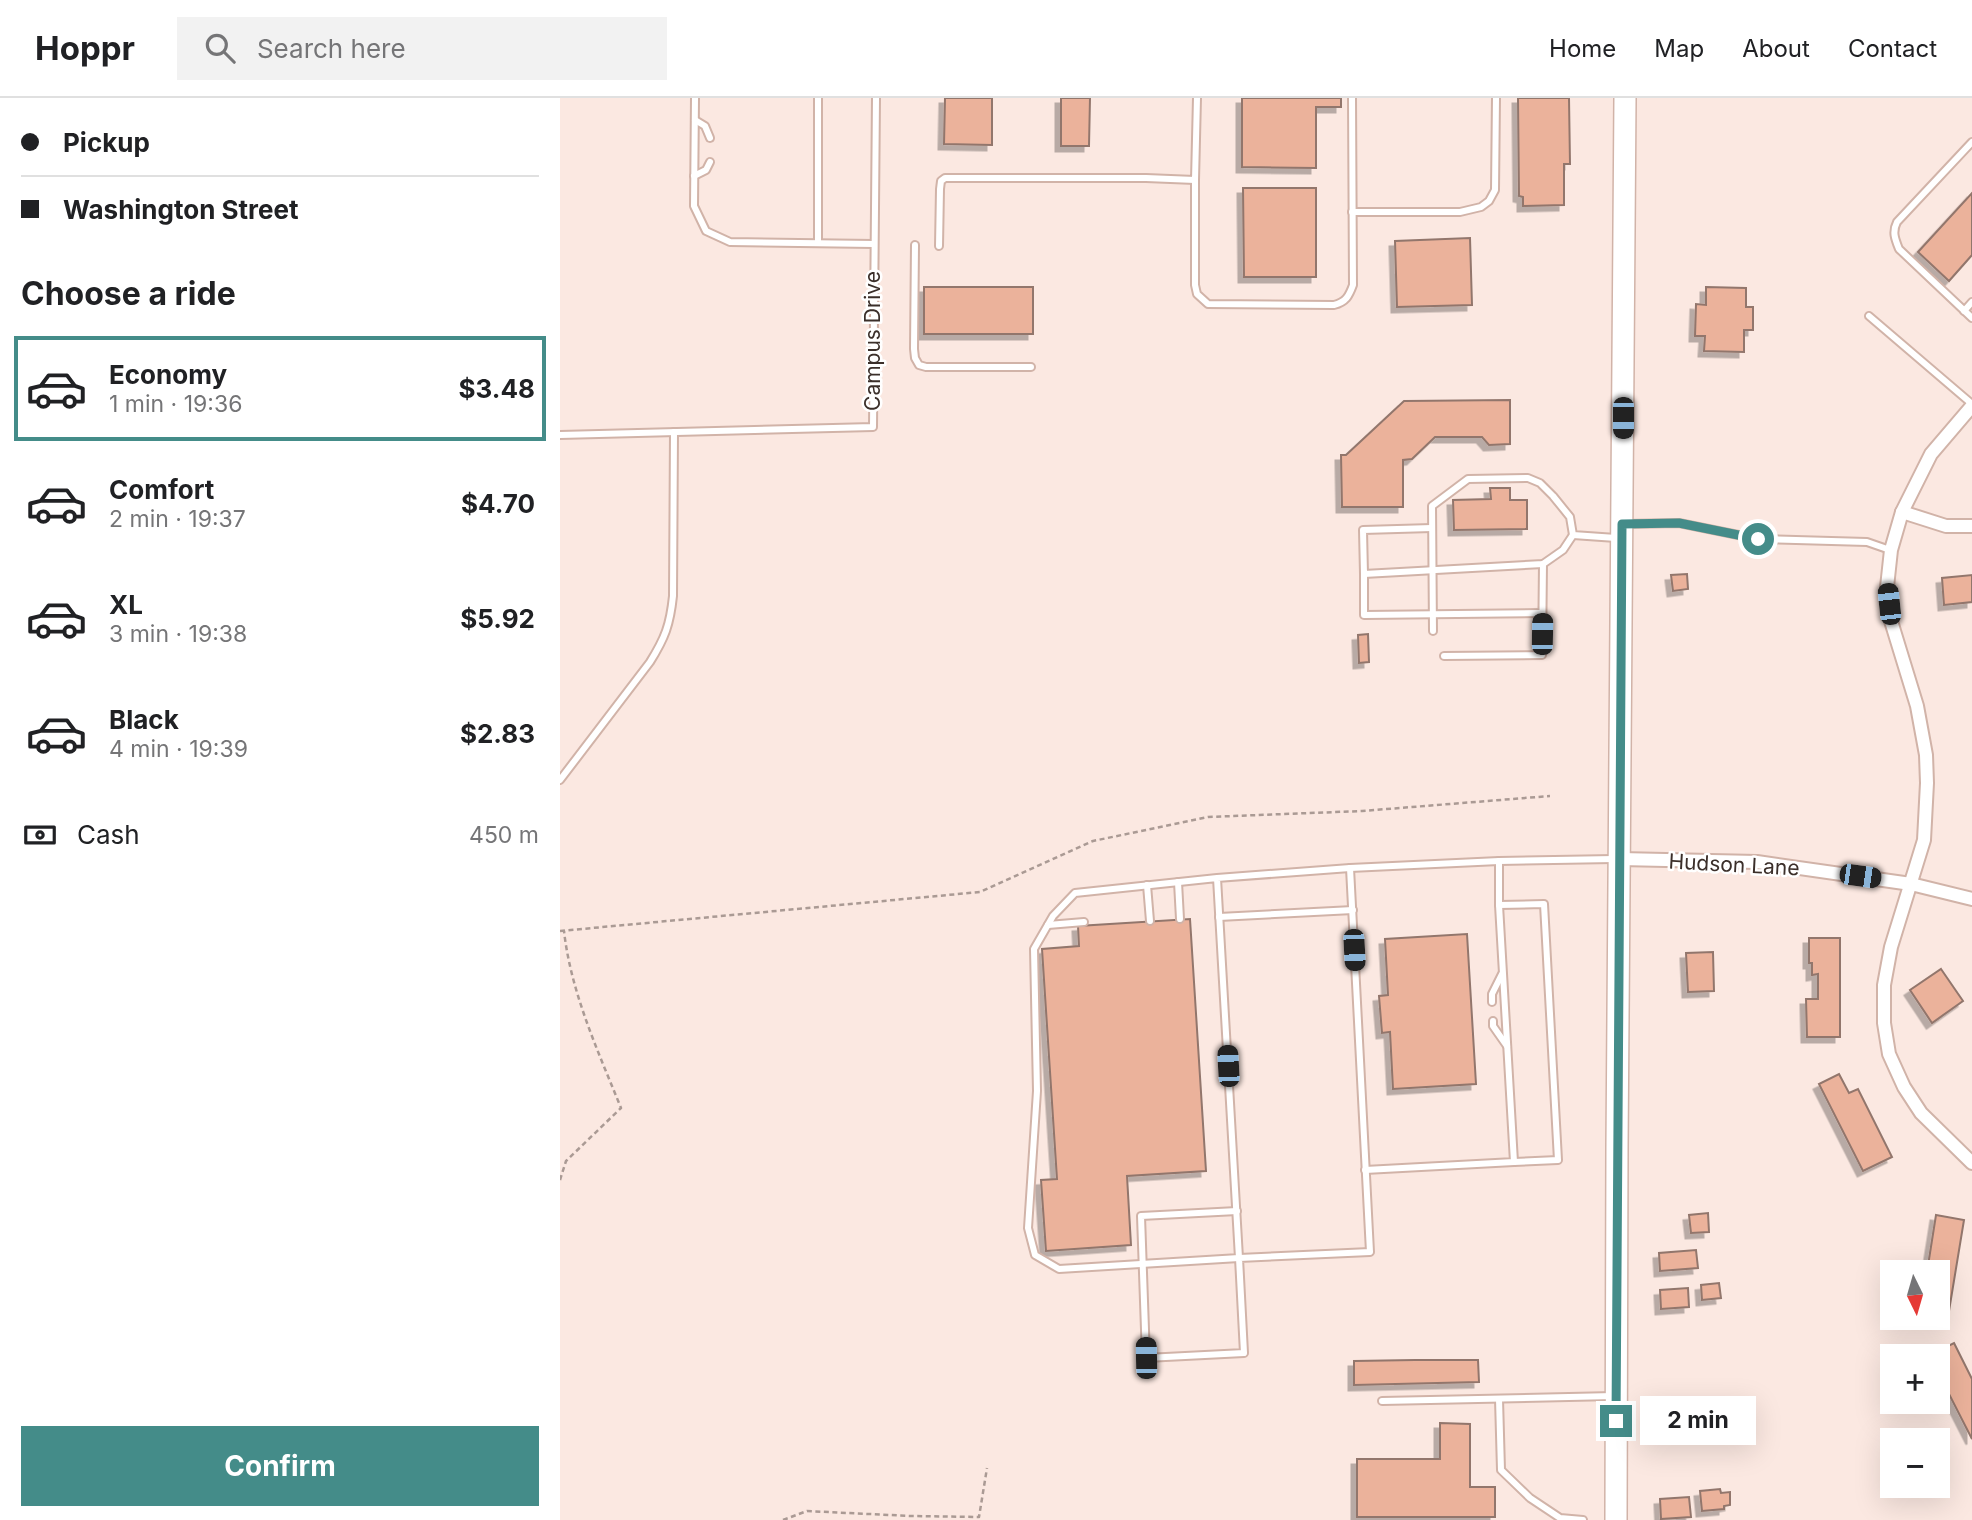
<!DOCTYPE html>
<meta charset="utf-8">
<style>
:root{--surface:#fff;--page:#f2f2f2;--text:#202124;--muted:#757577;--line:#e0e0e0;--accent:#448c89}
body{margin:0;font-family:Inter,sans-serif;background:var(--page);color:var(--text);height:100vh;display:flex;flex-direction:column;font-size:26px;white-space:nowrap}
*{box-sizing:border-box;margin:0}
p{font-size:23px;color:var(--muted)}
.icon{flex:none;width:38px;height:38px;fill:none;stroke:currentColor;stroke-width:2;stroke-linecap:round;stroke-linejoin:round}
.map{position:relative;flex:1;overflow:hidden}
.side{display:flex;flex-direction:column;background:var(--surface);width:560px}
.side>*{flex:none}
.top-card{display:grid;align-content:center;height:154px;padding:0 21px;background:var(--surface)}
.needle{width:46px;rotate:175deg}
.fabs{position:absolute;left:1320px;top:1162px;display:grid;gap:14px}
.fabs a{display:grid;place-items:center;width:70px;height:70px;border-radius:0px;background:var(--surface);box-shadow:0 7px 28px #0002;font-size:35px}
.end{position:absolute;width:32px;height:32px;margin:-16px;border:9px solid #448c89;background:#fff;box-shadow:0 0 0 4px #fff}
.from{border-radius:50%}
.bubble{position:absolute;height:49px;border-radius:0px;background:var(--surface);box-shadow:0 7px 28px #0002;font-size:23px;font-weight:700;line-height:49px;text-align:center}
.car{position:absolute;width:21px;height:42px;margin:-21px -10px;border-radius:9px;box-shadow:0 0 5px 2px #0007;background:linear-gradient(#222 24%,#8ab4d8 0 40%,#222 0 76%,#8ab4d8 0 86%,#222 0)}
.top-card b{display:flex;align-items:center;gap:24px;height:66px;font-size:26px}
.top-card b+b{border-top:2px solid var(--line)}
.top-card i{width:18px;height:18px;background:var(--text)}
ul{padding:0;list-style:none}
li{display:flex;align-items:center;gap:21px;height:105px;margin:0 14px 10px;padding:0 7px;border:4px solid transparent;border-radius:0px}
li div{flex:1}
li b{display:block;font-size:26px}
li em{font-style:normal;font-weight:700}
li.current{border-color:var(--accent)}
li>.icon{width:63px;height:63px;stroke-width:1.5}
h2{padding:0 21px;font-size:32px;line-height:84px}
.pay{display:flex;align-items:center;gap:18px;height:77px;padding:0 21px;font-size:26px}
.pay p{margin-inline-start:auto}
.primary-button{display:flex;gap:14px;margin-top:auto;padding:14px 21px}
.primary-button a{flex:1;height:80px;border-radius:0px;background:var(--accent);color:#fff;font-size:28px;font-weight:700;line-height:80px;text-align:center}
header{display:flex;align-items:center;gap:42px;box-sizing:border-box;height:98px;padding:0 35px;background:var(--surface);border-bottom:2px solid var(--line)}
header strong{font-size:33px}
nav{display:flex;gap:38px;margin-inline-start:auto;font-size:24px}
.search{width:490px;height:63px;background:var(--page);display:flex;align-items:center;gap:18px;box-sizing:border-box;padding:0 24px;border-radius:0px;color:var(--muted);font-size:26px}
main{display:flex;flex:1;min-height:0}
.map>svg:first-child{display:block}
.building{fill:#ebb29b;stroke:#92766c;stroke-width:2;filter:url(#shadow)}
.lines{fill:none;stroke-linecap:round;stroke-linejoin:round}
.service-casing{stroke:#d1b3a8;stroke-width:10}
.minor-casing{stroke:#d1b3a8;stroke-width:16}
.primary-casing{stroke:#d1b3a8;stroke-width:24}
.path{stroke:#aa9a94;stroke-width:2.5;stroke-dasharray:5 3.5;stroke-linecap:butt}
.service{stroke:#fff;stroke-width:6}
.minor{stroke:#fff;stroke-width:12}
.primary{stroke:#fff;stroke-width:21}
.route{stroke:#448c89;stroke-width:9}
.labels{text-anchor:middle;stroke-width:5;stroke-linejoin:round;paint-order:stroke}
.street-label{font-size:21px;fill:#3b2f2a;stroke:#fff}
</style>
<header>
<strong>Hoppr</strong>
<div class="search"><svg class="icon" aria-label="search" viewBox="0 0 24 24"><circle cx="10" cy="10" r="6"/><path d="M15 15l6 6"/></svg>Search here</div>
<nav><a>Home</a><a>Map</a><a>About</a><a>Contact</a></nav>
</header>
<main>
<section class="side">
<div class="top-card">
<b><i class="from"></i>Pickup</b>
<b><i></i>Washington Street</b>
</div>
<h2>Choose a ride</h2>
<ul>
<li class="current"><svg class="icon" aria-label="car" viewBox="0 0 24 24"><path d="M5 17H2v-5l4-1 3-4h7l3 4 3 1v5h-3M9 17h6M6 11h13"/><circle cx="7" cy="17" r="2"/><circle cx="17" cy="17" r="2"/></svg><div><b>Economy</b><p>1 min · 19:36</p></div><em>$3.48</em></li>
<li><svg class="icon" aria-label="car" viewBox="0 0 24 24"><path d="M5 17H2v-5l4-1 3-4h7l3 4 3 1v5h-3M9 17h6M6 11h13"/><circle cx="7" cy="17" r="2"/><circle cx="17" cy="17" r="2"/></svg><div><b>Comfort</b><p>2 min · 19:37</p></div><em>$4.70</em></li>
<li><svg class="icon" aria-label="car" viewBox="0 0 24 24"><path d="M5 17H2v-5l4-1 3-4h7l3 4 3 1v5h-3M9 17h6M6 11h13"/><circle cx="7" cy="17" r="2"/><circle cx="17" cy="17" r="2"/></svg><div><b>XL</b><p>3 min · 19:38</p></div><em>$5.92</em></li>
<li><svg class="icon" aria-label="car" viewBox="0 0 24 24"><path d="M5 17H2v-5l4-1 3-4h7l3 4 3 1v5h-3M9 17h6M6 11h13"/><circle cx="7" cy="17" r="2"/><circle cx="17" cy="17" r="2"/></svg><div><b>Black</b><p>4 min · 19:39</p></div><em>$2.83</em></li>
</ul>
<div class="pay"><svg class="icon" aria-label="cash" viewBox="0 0 24 24"><path d="M3 7h18v10H3z"/><circle cx="12" cy="12" r="2"/></svg>Cash<p>450 m</p></div>
<div class="primary-button"><a>Confirm</a></div>
</section>
<div class="map">
<svg width="1412" height="1422" viewBox="0 0 1412 1422">
<defs>
<filter id="shadow"><feDropShadow dx="-5.5" dy="5.5" stdDeviation="0" flood-color="#0004"/></filter>
</defs>
<rect width="100%" height="100%" fill="#fbe8e1"/>
<!-- building -->
<g class="building">
<polygon points="385,0 432,0 432,47 384,46"/>
<polygon points="501,0 530,0 529,48 501,48"/>
<polygon points="682,0 781,0 781,9 756,9 756,70 682,69"/>
<polygon points="958,0 1009,0 1010,66 1004,66 1004,107 963,108 963,99 959,98"/>
<polygon points="683,90 756,90 756,179 684,179"/>
<polygon points="1412,95 1412,157 1389,183 1358,154"/>
<polygon points="910,140 912,207 837,209 835,143"/>
<rect x="364" y="189" width="109" height="47"/>
<polygon points="1146,189 1186,190 1186,209 1193,209 1193,232 1184,232 1184,254 1144,253 1145,238 1135,238 1136,206 1146,207"/>
<polygon points="950,302 950,346 929,347 922,339 875,339 852,361 843,362 843,409 782,409 781,357 786,357 844,303"/>
<polygon points="930,390 950,390 950,402 967,402 967,431 894,432 893,402 931,401"/>
<polygon points="1127,476 1128,491 1113,493 1111,477"/>
<polygon points="1412,477 1412,504 1384,507 1382,480"/>
<polygon points="808,536 809,564 799,565 798,537"/>
<polygon points="630,821 646,1073 567,1078 571,1147 486,1153 481,1082 497,1081 482,851 519,848 518,828"/>
<polygon points="907,836 916,986 833,991 830,934 822,935 819,898 828,897 825,841"/>
<polygon points="1249,840 1280,840 1280,939 1247,939 1246,901 1258,901 1258,876 1252,877 1252,865 1249,865"/>
<polygon points="1153,854 1154,893 1128,894 1126,855"/>
<polygon points="1381,871 1403,903 1372,925 1350,892"/>
<polygon points="1279,976 1289,995 1298,991 1332,1059 1303,1073 1259,986"/>
<polygon points="1148,1115 1149,1134 1131,1135 1129,1117"/>
<polygon points="1376,1117 1404,1122 1388,1219 1377,1217 1377,1174 1367,1174"/>
<polygon points="1136,1152 1138,1170 1100,1173 1099,1155"/>
<polygon points="1159,1185 1161,1200 1142,1202 1141,1187"/>
<polygon points="1128,1190 1129,1209 1101,1211 1100,1192"/>
<polygon points="1394,1245 1412,1281 1412,1341 1387,1292 1383,1294 1377,1283 1377,1258 1368,1258"/>
<polygon points="855,1262 918,1262 919,1284 794,1287 794,1263"/>
<polygon points="880,1325 910,1326 910,1389 935,1389 935,1419 797,1419 797,1361 880,1361"/>
<polygon points="1160,1391 1161,1395 1170,1394 1170,1407 1164,1408 1164,1411 1142,1413 1140,1393"/>
<polygon points="1129,1399 1131,1419 1101,1421 1100,1401"/>
</g>
<g class="lines">
<defs>
<g id="service">
<polyline points="135,0 134,108 146,133 170,144 314,146"/>
<polyline points="135,22 145,28 150,40"/>
<path d="M 1412,44 L 1337,124 C 1332,134 1335,141 1339,151 L 1412,220"/>
<polyline points="134,78 146,72 150,64"/>
<path d="M 635,82 L 635,187 L 637,196 L 648,206 L 774,207 C 786,204 789,198 793,187 L 792,0"/>
<polyline points="792,114 900,114 921,109 929,103 935,92 936,0"/>
<polyline points="258,145 258,0"/>
<polyline points="355,147 354,251 355,260 359,267 366,269 471,269"/>
<polyline points="379,148 380,91 381,83 385,80 586,80 635,82 637,0"/>
<polyline points="1404,213 1412,204"/>
<polyline points="1309,218 1412,306"/>
<polyline points="0,337 313,329 316,0"/>
<polyline points="1064,426 1119,425 1198,441 1307,444 1330,452"/>
<polyline points="872,430 803,432 804,476 983,466 1003,452 1013,437"/>
<polyline points="804,476 804,517 982,515"/>
<polyline points="873,533 872,408 908,381 968,380 980,385 993,398 1010,419 1013,437 1056,440"/>
<polyline points="884,558 982,557 983,466"/>
<path d="M 0,682 L 90,564 C 105,540 110,527 113,498 L 114,334"/>
<polyline points="657,780 679,1160 499,1171 475,1157 468,1130 477,993 474,851 493,818 515,795 657,780 790,770 939,763 1054,761"/>
<polyline points="618,784 620,821"/>
<polyline points="587,787 590,823"/>
<polyline points="939,807 984,806 998,1062 954,1064"/>
<polyline points="659,819 793,812"/>
<polyline points="488,827 524,824"/>
<polyline points="932,904 932,896 942,876"/>
<polyline points="933,923 933,928 947,948"/>
<polyline points="805,1072 954,1064 939,807 939,763"/>
<polyline points="677,1113 581,1118 586,1260 684,1255 679,1160 810,1154 790,770"/>
<polyline points="939,1301 941,1372 970,1400 1000,1420 1023,1422"/>
<polyline points="822,1303 1054,1298"/>
</g>
<g id="minor">
<polyline points="1412,308 1371,356 1342,414 1331,452 1327,489 1331,523 1357,608 1366,657 1367,685 1364,742 1331,849 1324,887 1324,925 1329,956 1344,989 1361,1015 1412,1065"/>
<polyline points="1342,414 1386,428 1412,428"/>
<polyline points="1060,761 1197,764 1351,786 1412,801"/>
</g>
<polyline id="primary" points="1056,1422 1057,1049 1065,0"/>
</defs>
<!-- service casing -->
<use href="#service" class="service-casing"/>
<!-- minor casing -->
<use href="#minor" class="minor-casing"/>
<!-- primary casing -->
<use href="#primary" class="primary-casing"/>
<!-- path -->
<g class="path">
<polyline points="0,833 420,794 533,743 648,719 802,713 990,698"/>
<path d="M 0,1082 L 6,1063 L 61,1010 C 38,953 11,895 4,833"/>
<polyline points="223,1422 247,1413 350,1418 419,1419 427,1370"/>
</g>
<!-- service -->
<use href="#service" class="service"/>
<!-- minor -->
<use href="#minor" class="minor"/>
<!-- primary -->
<use href="#primary" class="primary"/>
</g>
<g class="lines">
<!-- route -->
<polyline class="route" points="1056,1323 1062,426 1119,425 1198,441"/>
</g>
<g class="labels">
<!-- street labels -->
<g class="street-label">
<text transform="translate(313 243) rotate(-90)" y="7">Campus Drive</text>
<text transform="translate(1174 767) rotate(3)" y="7">Hudson Lane</text>
</g>
</g>
</svg>
<div class="fabs">
<a><svg class="needle" viewBox="-14 -14 28 28"><path d="M0-13l5 13h-10z" fill="#e53935"/><path d="M0 13l5-13h-10z" fill="#757577"/></svg></a>
<a>+</a>
<a>−</a>
</div>
<i class="end from" style="left:1198px;top:441px"></i>
<i class="end" style="left:1056px;top:1323px"></i>
<div class="bubble" style="left:1080px;top:1298px;width:116px">2 min</div>
<i class="car" style="left:1063px;top:320px;rotate:180deg"></i>
<i class="car" style="left:1329px;top:506px;rotate:354deg"></i>
<i class="car" style="left:982px;top:536px;rotate:1deg"></i>
<i class="car" style="left:1300px;top:778px;rotate:98deg"></i>
<i class="car" style="left:794px;top:852px;rotate:177deg"></i>
<i class="car" style="left:668px;top:968px;rotate:357deg"></i>
<i class="car" style="left:586px;top:1260px;rotate:359deg"></i>
</div>
</main>
